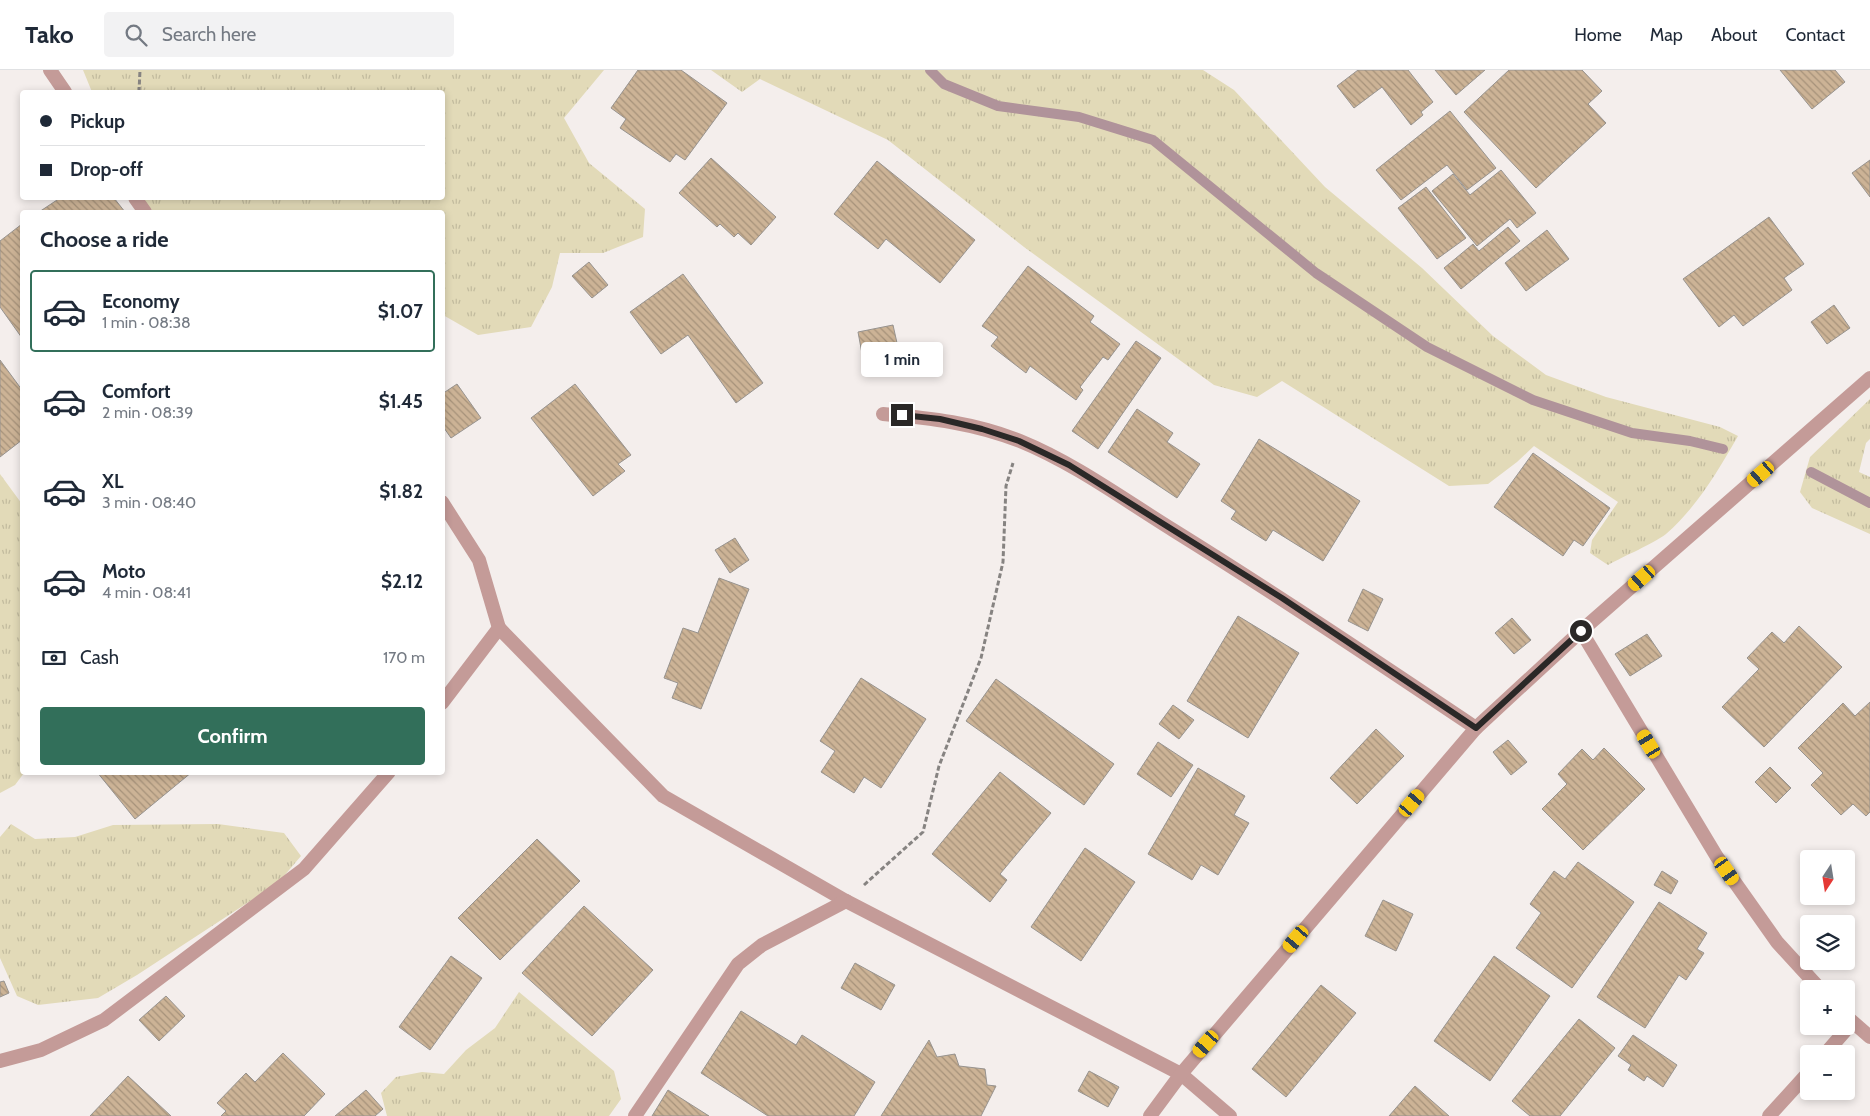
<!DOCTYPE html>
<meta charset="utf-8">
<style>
:root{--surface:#fff;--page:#f2f2f3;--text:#1f2937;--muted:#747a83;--line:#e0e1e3;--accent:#326f5a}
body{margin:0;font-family:Cabin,sans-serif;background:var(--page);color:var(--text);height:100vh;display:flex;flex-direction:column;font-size:19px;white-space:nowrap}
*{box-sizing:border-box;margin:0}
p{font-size:16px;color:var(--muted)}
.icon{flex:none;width:28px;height:28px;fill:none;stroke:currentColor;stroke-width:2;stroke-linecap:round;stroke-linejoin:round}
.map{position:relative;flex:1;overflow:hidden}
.details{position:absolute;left:20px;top:140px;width:425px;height:565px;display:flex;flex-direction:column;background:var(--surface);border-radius:5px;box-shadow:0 2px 8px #0003}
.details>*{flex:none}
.guide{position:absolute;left:20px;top:20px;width:425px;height:110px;border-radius:5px;box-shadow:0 2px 8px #0003;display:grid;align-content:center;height:110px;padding:0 20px;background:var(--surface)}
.needle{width:32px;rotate:192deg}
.tools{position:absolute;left:1800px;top:780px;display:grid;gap:10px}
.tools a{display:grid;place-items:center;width:55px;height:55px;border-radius:5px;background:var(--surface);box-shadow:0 2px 8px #0003;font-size:25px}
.end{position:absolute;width:22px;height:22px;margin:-11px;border:6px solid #2a2827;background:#fff;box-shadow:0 0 0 2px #fff}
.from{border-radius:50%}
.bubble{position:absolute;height:35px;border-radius:5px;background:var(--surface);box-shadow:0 2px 8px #0003;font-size:16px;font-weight:700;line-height:35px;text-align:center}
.car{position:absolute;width:15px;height:30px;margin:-15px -8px;border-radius:6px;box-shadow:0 0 4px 1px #0007;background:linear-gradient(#f5c518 24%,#345 0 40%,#f5c518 0 76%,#345 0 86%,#f5c518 0)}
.guide b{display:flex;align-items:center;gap:18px;height:48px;font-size:19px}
.guide b+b{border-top:1px solid var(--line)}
.guide i{width:12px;height:12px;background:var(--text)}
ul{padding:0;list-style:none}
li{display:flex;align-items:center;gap:15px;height:82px;margin:0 10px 8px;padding:0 10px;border:2px solid transparent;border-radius:5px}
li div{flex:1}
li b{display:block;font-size:19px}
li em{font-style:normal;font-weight:700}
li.on{border-color:var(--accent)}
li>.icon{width:45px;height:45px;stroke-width:1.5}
h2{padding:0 20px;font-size:22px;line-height:60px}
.pay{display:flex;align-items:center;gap:12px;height:55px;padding:0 20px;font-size:19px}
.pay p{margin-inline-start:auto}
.primary-button{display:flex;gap:10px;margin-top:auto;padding:10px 20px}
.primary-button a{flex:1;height:58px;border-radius:5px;background:var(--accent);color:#fff;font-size:20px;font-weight:700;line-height:58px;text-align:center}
header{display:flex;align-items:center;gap:30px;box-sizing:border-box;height:70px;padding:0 25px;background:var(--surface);border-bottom:1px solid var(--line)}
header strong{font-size:24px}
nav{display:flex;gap:28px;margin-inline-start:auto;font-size:18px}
.search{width:350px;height:45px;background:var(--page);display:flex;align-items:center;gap:12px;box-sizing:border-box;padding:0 18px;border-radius:5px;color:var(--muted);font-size:19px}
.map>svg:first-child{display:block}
.grass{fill:url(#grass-tufts)}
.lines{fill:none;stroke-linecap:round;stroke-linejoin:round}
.stream{stroke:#b0939a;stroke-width:10}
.building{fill:url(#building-back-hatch);stroke:#97938f}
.path{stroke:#868381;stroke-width:3;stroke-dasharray:5 2.5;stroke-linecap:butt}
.minor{stroke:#c49b98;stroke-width:14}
.tertiary{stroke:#c49b98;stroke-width:14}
.route{stroke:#2a2827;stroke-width:6}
</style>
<header>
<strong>Tako</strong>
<div class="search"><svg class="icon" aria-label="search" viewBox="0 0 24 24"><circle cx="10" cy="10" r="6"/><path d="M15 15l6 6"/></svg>Search here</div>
<nav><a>Home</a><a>Map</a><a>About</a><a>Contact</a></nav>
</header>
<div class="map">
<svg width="1870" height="1046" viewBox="0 0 1870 1046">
<defs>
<pattern id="grass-tufts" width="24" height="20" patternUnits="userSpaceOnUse" patternTransform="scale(1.25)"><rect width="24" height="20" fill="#e2dab8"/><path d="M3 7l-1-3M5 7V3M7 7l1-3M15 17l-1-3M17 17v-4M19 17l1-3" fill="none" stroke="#c2bb9e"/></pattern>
<pattern id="building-back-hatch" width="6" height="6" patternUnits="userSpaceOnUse" patternTransform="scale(1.25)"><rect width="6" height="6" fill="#ccb396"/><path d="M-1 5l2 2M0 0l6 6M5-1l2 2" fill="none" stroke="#a6927a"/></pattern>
</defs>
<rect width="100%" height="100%" fill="#f4eeec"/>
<!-- grass -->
<g class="grass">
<polygon points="83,0 604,0 564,48 589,93 645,139 643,167 603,183 560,183 552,217 531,257 478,265 443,245 442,142 153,142 142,128 442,128 442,22 92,22"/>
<path d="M 711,0 L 1203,0 L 1234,20 L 1325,117 L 1422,198 L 1493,266 L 1546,305 L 1606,327 L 1720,357 L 1738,366 C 1718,401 1697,437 1666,464 C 1653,474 1624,486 1608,495 L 1590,483 L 1592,470 L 1618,432 L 1534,376 L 1517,392 L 1488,414 L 1449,416 L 1282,311 L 1257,327 L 1214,315 L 1024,177 L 888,70 L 760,9 L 742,22 Z"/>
<polygon points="1870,329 1870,369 1866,373 1859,402 1870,407 1870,464 1812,438 1800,422 1810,387"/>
<polygon points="0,404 22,434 22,702 24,703 15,715 0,723"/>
<polygon points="11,754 35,769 75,767 113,755 218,754 284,763 301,786 278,813 137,905 98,928 38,935 17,926 0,888 0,767"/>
<polygon points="519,922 614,1001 621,1029 609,1046 387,1046 381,1023 396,1007 422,1002 444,1004 466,980 495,958"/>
</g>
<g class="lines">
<!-- stream -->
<g class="stream">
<polyline points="930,0 944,14 998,36 1079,47 1153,70 1316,203 1427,277 1533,330 1632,363 1690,371 1723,379"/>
<polyline points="1811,402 1870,433"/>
</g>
</g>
<!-- building -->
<g class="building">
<polygon points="638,0 681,0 727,33 685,90 676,84 670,92 620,58 626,49 611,38"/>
<polygon points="1358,0 1408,0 1433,32 1421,42 1423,45 1411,55 1382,17 1354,38 1337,16"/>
<polygon points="1435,0 1485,0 1456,25"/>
<polygon points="1509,0 1582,0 1602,21 1588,34 1606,53 1536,118 1464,42"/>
<polygon points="1780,0 1835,0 1845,12 1812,39"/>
<polygon points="1450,41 1496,98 1467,120 1447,95 1401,130 1376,100"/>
<polygon points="711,88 776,147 751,175 738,163 734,167 720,154 717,157 679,123"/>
<polygon points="1870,90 1870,127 1852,103"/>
<polygon points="877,91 975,170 940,213 886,169 878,179 834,144"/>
<polygon points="1501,100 1536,143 1517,158 1510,149 1477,176 1432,121 1453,104 1470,125"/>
<polygon points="1426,117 1466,168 1437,189 1398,138"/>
<polygon points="60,128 114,128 125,142 39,142"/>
<polygon points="1769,147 1804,194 1784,208 1792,220 1743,256 1734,245 1719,257 1683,209"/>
<polygon points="22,154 22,268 0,237 0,171"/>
<polygon points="1508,157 1520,171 1461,219 1444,198 1473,174 1479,181"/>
<polygon points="1547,160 1569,189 1526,221 1505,193"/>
<polygon points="589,192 608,215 592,228 572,206"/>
<polygon points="1028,196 1094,246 1090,252 1120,274 1108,290 1103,287 1080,317 1083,320 1076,330 1030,296 1026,303 991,276 998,267 982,256"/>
<polygon points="683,204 763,313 736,333 688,265 661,284 630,242"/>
<polygon points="1834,235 1850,258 1827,274 1811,252"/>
<polygon points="893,255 899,282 863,289 858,262"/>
<polygon points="1136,271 1161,288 1098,379 1072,361"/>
<polygon points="0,290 22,320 22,370 0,387"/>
<polygon points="457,314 481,348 451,368 442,355 442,324"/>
<polygon points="575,314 631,385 618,394 625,401 593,426 531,348"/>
<polygon points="1137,339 1173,363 1167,372 1200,394 1177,428 1108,382"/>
<polygon points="1259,369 1360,431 1323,491 1273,460 1266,471 1231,449 1236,441 1221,431"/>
<polygon points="1533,383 1610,438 1583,476 1574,470 1563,486 1494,437"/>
<polygon points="735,468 749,490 730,503 715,480"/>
<polygon points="719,508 749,519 701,639 672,628 678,613 664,608 683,558 698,563"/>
<polygon points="1363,519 1383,529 1368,561 1348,551"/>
<polygon points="1238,546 1299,583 1248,668 1187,631"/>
<polygon points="1512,548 1531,570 1514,584 1495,563"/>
<polygon points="1799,556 1842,597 1764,677 1722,637 1759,599 1747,588 1772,562 1784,573"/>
<polygon points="1647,564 1662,586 1630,606 1615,584"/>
<polygon points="861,608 926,649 881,718 864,707 854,723 821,702 835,681 820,671"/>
<polygon points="996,609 1114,694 1084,735 966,651"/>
<polygon points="1870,632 1870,742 1866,746 1853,734 1841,745 1811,715 1823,703 1798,678 1843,633 1855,646"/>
<polygon points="1173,635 1194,650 1179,669 1159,654"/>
<polygon points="1376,659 1404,686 1357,734 1330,708"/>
<polygon points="1508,670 1527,692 1511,705 1493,682"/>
<polygon points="1158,672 1193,695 1171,727 1137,704"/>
<polygon points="1604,678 1645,719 1583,780 1542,739 1567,714 1558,704 1582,679 1593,690"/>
<polygon points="1770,697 1791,718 1776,733 1755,712"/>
<polygon points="1198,698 1245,726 1234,745 1249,753 1218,805 1201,795 1192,810 1148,784"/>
<polygon points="97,702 192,702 135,749"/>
<polygon points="1000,702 1051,743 1000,804 1007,810 990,832 932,784"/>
<polygon points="537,769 580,811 500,890 458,848"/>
<polygon points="1085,778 1135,812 1081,891 1031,857"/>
<polygon points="1578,792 1634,832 1572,918 1516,878 1541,843 1530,834 1554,801 1565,809"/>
<polygon points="1662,801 1678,811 1671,824 1654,815"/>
<polygon points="1383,830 1413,844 1396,881 1365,866"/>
<polygon points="1659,832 1707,863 1697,879 1704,883 1686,910 1679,905 1645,958 1597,927"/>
<polygon points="584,836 653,900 592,966 522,903"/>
<polygon points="451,886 482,908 430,980 399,957"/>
<polygon points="1494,886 1550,926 1490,1011 1434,971"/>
<polygon points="855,893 895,915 881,940 841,918"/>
<polygon points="4,911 9,923 0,927 0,912"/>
<polygon points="1321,915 1356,943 1286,1027 1252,999"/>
<polygon points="166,926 185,946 159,971 139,950"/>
<polygon points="741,941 796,975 802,965 875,1012 854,1046 768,1046 701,1003"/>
<polygon points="1579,949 1615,978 1560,1046 1530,1046 1512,1031"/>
<polygon points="1633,965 1677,995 1663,1017 1647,1006 1644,1011 1628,1000 1631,995 1618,986"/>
<polygon points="929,970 937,987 955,984 959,996 985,999 987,1015 996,1016 981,1046 881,1046"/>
<polygon points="283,983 325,1024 304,1046 221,1046 226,1041 217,1033 246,1003 255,1012"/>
<polygon points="1089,1001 1119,1017 1108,1037 1078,1021"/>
<polygon points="128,1006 171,1046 90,1046"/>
<polygon points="1415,1016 1449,1046 1389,1046"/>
<polygon points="366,1020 383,1039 375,1046 335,1046"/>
<polygon points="668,1020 709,1046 652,1046"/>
</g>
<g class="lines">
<!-- path -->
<g class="path">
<polyline points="139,22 140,0"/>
<polyline points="864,815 923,762 939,696 981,588 1003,492 1006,416 1013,393"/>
</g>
<!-- minor -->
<g class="minor">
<polyline points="50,0 65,22"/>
<polyline points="135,128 145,142"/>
<path d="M 883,344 C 931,348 974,353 1020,371 C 1074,393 1123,429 1173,460 C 1276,524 1376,591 1476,658"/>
<polyline points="442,432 479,490 499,558"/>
<polyline points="1581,561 1717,787 1777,872 1820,919"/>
<polyline points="442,633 499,558 663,726 846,831 1181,1004 1230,1046"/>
<polyline points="1847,947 1870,967"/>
<polyline points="1825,984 1852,953"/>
<polyline points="0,991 41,980 104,950 304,799 389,702"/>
<polyline points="635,1046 738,894 762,875 846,831"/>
<polyline points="1769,1046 1809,1002"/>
</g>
<!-- tertiary -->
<polyline class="tertiary" points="1150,1046 1181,1004 1476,658 1581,561 1870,308"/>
</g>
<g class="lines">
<!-- route -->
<polyline class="route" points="902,345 940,349 982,359 1019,371 1069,395 1282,528 1476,658 1581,561"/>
</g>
</svg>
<div class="tools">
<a><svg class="needle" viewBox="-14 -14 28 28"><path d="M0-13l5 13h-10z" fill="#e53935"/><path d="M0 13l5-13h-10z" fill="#747a83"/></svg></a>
<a><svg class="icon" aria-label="layers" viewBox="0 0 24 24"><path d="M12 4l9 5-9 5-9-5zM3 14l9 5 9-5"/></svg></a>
<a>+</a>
<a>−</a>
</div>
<i class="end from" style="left:1581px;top:561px"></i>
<i class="end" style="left:902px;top:345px"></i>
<div class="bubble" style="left:861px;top:272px;width:82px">1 min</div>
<i class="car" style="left:1761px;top:404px;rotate:229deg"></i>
<i class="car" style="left:1642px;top:508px;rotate:229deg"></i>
<i class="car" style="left:1649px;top:674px;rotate:329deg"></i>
<i class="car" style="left:1412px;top:733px;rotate:40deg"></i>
<i class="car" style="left:1727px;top:801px;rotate:145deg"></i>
<i class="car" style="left:1296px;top:869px;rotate:220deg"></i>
<i class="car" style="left:1206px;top:974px;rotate:221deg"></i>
<div class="guide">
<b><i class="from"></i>Pickup</b>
<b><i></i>Drop-off</b>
</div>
<section class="details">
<h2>Choose a ride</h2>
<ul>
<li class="on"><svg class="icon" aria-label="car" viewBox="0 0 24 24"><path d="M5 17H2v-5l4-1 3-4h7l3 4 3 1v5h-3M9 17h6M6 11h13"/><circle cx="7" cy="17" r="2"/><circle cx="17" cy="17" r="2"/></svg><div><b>Economy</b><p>1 min · 08:38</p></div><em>$1.07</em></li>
<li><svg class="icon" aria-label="car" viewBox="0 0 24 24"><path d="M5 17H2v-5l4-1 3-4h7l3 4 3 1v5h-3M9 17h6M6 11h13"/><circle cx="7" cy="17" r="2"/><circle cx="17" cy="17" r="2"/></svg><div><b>Comfort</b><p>2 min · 08:39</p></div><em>$1.45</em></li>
<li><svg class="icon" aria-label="car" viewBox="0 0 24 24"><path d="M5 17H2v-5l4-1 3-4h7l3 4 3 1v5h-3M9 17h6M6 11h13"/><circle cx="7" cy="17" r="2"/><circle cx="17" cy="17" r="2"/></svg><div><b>XL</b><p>3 min · 08:40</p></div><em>$1.82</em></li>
<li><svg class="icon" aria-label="car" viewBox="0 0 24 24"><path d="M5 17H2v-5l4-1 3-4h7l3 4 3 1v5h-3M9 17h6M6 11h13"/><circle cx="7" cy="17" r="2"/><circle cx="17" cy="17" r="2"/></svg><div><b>Moto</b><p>4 min · 08:41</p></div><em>$2.12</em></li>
</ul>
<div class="pay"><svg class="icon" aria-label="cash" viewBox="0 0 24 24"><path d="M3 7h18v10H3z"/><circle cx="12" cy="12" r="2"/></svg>Cash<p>170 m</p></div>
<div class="primary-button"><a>Confirm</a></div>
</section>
</div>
